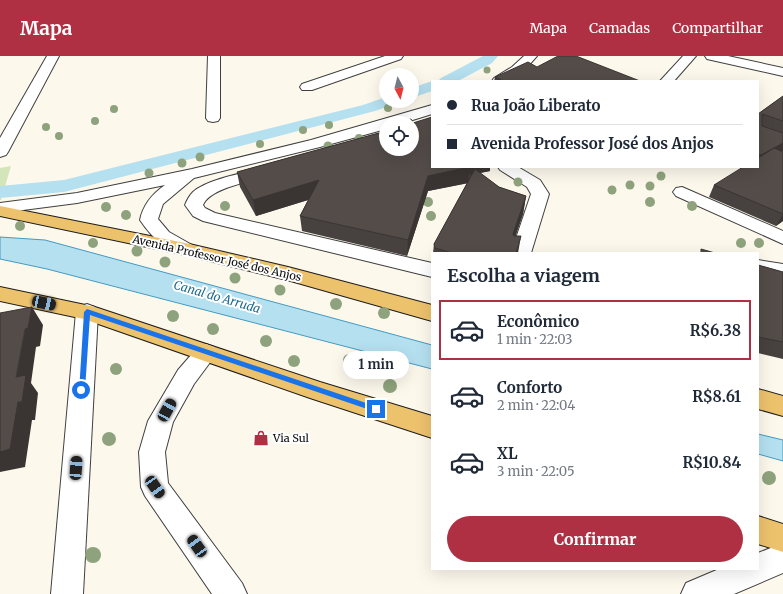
<!DOCTYPE html>
<html lang="pt">
<meta charset="utf-8">
<style>
:root{--surface:#fff;--page:#f6f6f7;--text:#1f2937;--muted:#747a83;--line:#e0e1e3;--accent:#af3042}
body{margin:0;font-family:Merriweather,serif;background:var(--page);color:var(--text);height:100vh;display:flex;flex-direction:column;font-size:15px;white-space:nowrap}
*{box-sizing:border-box;margin:0}
p{font-size:13px;color:var(--muted)}
.icon{flex:none;width:22px;height:22px;fill:none;stroke:currentColor;stroke-width:2;stroke-linecap:round;stroke-linejoin:round}
.map{position:relative;flex:1;overflow:hidden}
.details{position:absolute;left:431px;top:196px;width:328px;height:318px;display:flex;flex-direction:column;background:var(--surface);border-radius:0px;box-shadow:0 4px 16px #0002}
.details>*{flex:none}
.hud{position:absolute;left:431px;top:24px;width:328px;height:88px;border-radius:0px;box-shadow:0 4px 16px #0002;display:grid;align-content:center;height:88px;padding:0 16px;background:var(--surface)}
.needle{width:26px;rotate:173deg}
.controls{position:absolute;left:379px;top:12px;display:grid;gap:8px}
.controls a{display:grid;place-items:center;width:40px;height:40px;border-radius:50%;background:var(--surface);box-shadow:0 4px 16px #0002;font-size:20px}
.end{position:absolute;width:18px;height:18px;margin:-9px;border:5px solid #1a73e8;background:#fff;box-shadow:0 0 0 2px #fff}
.from{border-radius:50%}
.bubble{position:absolute;height:28px;border-radius:14px;background:var(--surface);box-shadow:0 4px 16px #0002;font-size:13px;font-weight:700;line-height:28px;text-align:center}
.car{position:absolute;width:12px;height:24px;margin:-12px -6px;border-radius:5px;box-shadow:0 0 3px 1px #0007;background:linear-gradient(#222 24%,#8ab4d8 0 40%,#222 0 76%,#8ab4d8 0 86%,#222 0)}
.hud b{display:flex;align-items:center;gap:14px;height:38px;font-size:15px}
.hud b+b{border-top:1px solid var(--line)}
.hud i{width:10px;height:10px;background:var(--text)}
ul{padding:0;list-style:none}
li{display:flex;align-items:center;gap:12px;height:60px;margin:0 8px 6px;padding:0 8px;border:2px solid transparent;border-radius:0px}
li div{flex:1}
li b{display:block;font-size:15px}
li em{font-style:normal;font-weight:700}
li.on{border-color:var(--accent)}
li>.icon{width:36px;height:36px;stroke-width:1.5}
h2{padding:0 16px;font-size:18px;line-height:48px}
.button{display:flex;gap:8px;margin-top:auto;padding:8px 16px}
.button a{flex:1;height:46px;border-radius:24px;background:var(--accent);color:#fff;font-size:16px;font-weight:700;line-height:46px;text-align:center}
header{display:flex;align-items:center;gap:24px;box-sizing:border-box;height:56px;padding:0 20px;background:var(--accent);color:#fff}
header strong{font-size:19px}
nav{display:flex;gap:22px;margin-inline-start:auto;font-size:14px}
.map>svg:first-child{display:block}
.green{fill:#d4e5b9}
.water{fill:#b5e0f0;stroke:#439ac1}
.lines{fill:none;stroke-linecap:round;stroke-linejoin:round}
.canal{fill:#b5e0f0;fill-rule:evenodd}
.minor-casing{stroke:#3f3f3f;stroke-width:2}
.major-casing{stroke:#1d1d1d;stroke-width:2}
.minor{fill:#fff;fill-rule:evenodd}
.major{fill:#edc26d;fill-rule:evenodd}
.tree{fill:#8ea37d}
.wall{fill:#47413f}
.shaded-wall{fill:#3a3533}
.building{fill:#534c49;stroke:#3a3533}
.route{fill:#1a73e8}
.labels{text-anchor:middle;stroke-width:4;stroke-linejoin:round;paint-order:stroke}
.street-label{font-size:11px;fill:#0c0c0c;stroke:#fff}
.poi-label{font-size:11px;fill:#0c0c0c;stroke:#fff;text-anchor:start}
.water-label{font-size:12px;font-style:italic;fill:#206b92;stroke:#fff}
</style>
<header>
<strong>Mapa</strong>
<nav><a>Mapa</a><a>Camadas</a><a>Compartilhar</a></nav>
</header>
<div class="map">
<svg width="783" height="538" viewBox="0 0 783 538">
<rect width="100%" height="100%" fill="#fdf8ec"/>
<!-- green -->
<polygon class="green" points="11,110 1,144 0,144 0,112"/>
<!-- water -->
<g class="water">
<polygon points="0,181 45,184 432,289 432,313 47,213 0,203"/>
<polygon points="758,378 783,384 783,405 758,398"/>
</g>
<g class="lines">
<!-- canal -->
<g class="canal">
<polygon points="483,0 498,0 492,7 458,25 438,25 441,22"/>
<polygon points="432,25 432,35 412,42 412,32"/>
<polygon points="386,41 386,45 398,45 396,48 375,55 64,136 0,142 0,130 64,124 363,49"/>
</g>
<defs>
<g id="minor">
<polygon points="47,0 59,0 8,96 6,99 0,101 0,82"/>
<polygon points="208,0 220,0 220,62 218,65 213,66 208,65 206,62"/>
<polygon points="385,0 403,0 401,3 312,34 302,34 300,31 302,28"/>
<polygon points="524,0 537,0 522,17 508,25 492,25 494,22 512,11"/>
<polygon points="683,0 696,0 674,25 660,25"/>
<polygon points="705,0 728,0 783,12 783,20 707,3"/>
<path d="M 432,49 L 432,58 L 403,67 L 386,67 L 386,73 L 320,91 L 194,122 L 163,148 L 158,163 L 169,176 L 192,189 L 195,193 L 192,197 C 171,203 150,179 140,164 C 143,149 152,138 165,129 L 77,147 L 0,157 L 0,147 L 77,137 L 192,113 L 311,84 Z"/>
<path d="M 267,111 L 273,112 L 275,116 L 273,120 C 256,124 210,131 203,149 L 205,152 L 215,157 L 432,207 L 432,221 L 203,165 L 193,160 L 185,149 C 187,144 190,139 193,136 C 207,123 248,116 267,111 Z"/>
<polygon points="498,111 518,111 540,124 549,138 531,197 511,197 531,138 527,131 500,114"/>
<polygon points="682,131 783,175 783,188 676,140 673,136 676,132"/>
<polygon points="758,204 783,208 783,222 758,216"/>
<polygon points="87,248 95,251 98,256 83,538 51,538 76,256 79,251"/>
<polygon points="206,288 214,291 217,297 194,328 173,366 165,396 168,427 242,527 247,538 212,538 145,440 141,431 139,396 148,365 178,314 198,291"/>
<polygon points="783,487 783,517 734,538 681,538 686,527 719,513 758,513 758,497"/>
</g>
<g id="major">
<polygon points="0,150 185,187 288,211 432,249 432,265 287,224 185,199 0,160"/>
<polygon points="0,231 95,251 320,326 432,360 432,382 310,342 84,263 0,245"/>
<polygon points="758,333 783,340 783,360 758,353"/>
<polygon points="758,460 783,468 783,496 758,488"/>
</g>
</defs>
<!-- minor casing -->
<use href="#minor" class="minor-casing"/>
<!-- major casing -->
<use href="#major" class="major-casing"/>
<!-- minor -->
<use href="#minor" class="minor"/>
<!-- major -->
<use href="#major" class="major"/>
</g>
<!-- trees -->
<g class="tree">
<circle cx="487" cy="14" r="3.5"/>
<circle cx="388" cy="52" r="4"/>
<circle cx="114" cy="53" r="4"/>
<circle cx="95" cy="65" r="4"/>
<circle cx="329" cy="69" r="4"/>
<circle cx="46" cy="71" r="4"/>
<circle cx="303" cy="74" r="4"/>
<circle cx="59" cy="80" r="4"/>
<circle cx="359" cy="82" r="4"/>
<circle cx="260" cy="88" r="4"/>
<circle cx="328" cy="90" r="4.5"/>
<circle cx="200" cy="101" r="4.5"/>
<circle cx="182" cy="107" r="4.5"/>
<circle cx="149" cy="117" r="4.5"/>
<circle cx="661" cy="120" r="4.5"/>
<circle cx="518" cy="126" r="4.5"/>
<circle cx="630" cy="129" r="4.5"/>
<circle cx="650" cy="130" r="4.5"/>
<circle cx="612" cy="134" r="4.5"/>
<circle cx="428" cy="146" r="5"/>
<circle cx="650" cy="146" r="5"/>
<circle cx="225" cy="150" r="5"/>
<circle cx="692" cy="150" r="5"/>
<circle cx="106" cy="151" r="5"/>
<circle cx="126" cy="159" r="5"/>
<circle cx="431" cy="160" r="5"/>
<circle cx="20" cy="170" r="5"/>
<circle cx="93" cy="187" r="5"/>
<circle cx="741" cy="187" r="5"/>
<circle cx="759" cy="187" r="5"/>
<circle cx="137" cy="195" r="5.5"/>
<circle cx="165" cy="206" r="5.5"/>
<circle cx="235" cy="222" r="5.5"/>
<circle cx="280" cy="234" r="5.5"/>
<circle cx="336" cy="248" r="6"/>
<circle cx="384" cy="257" r="6"/>
<circle cx="173" cy="260" r="6"/>
<circle cx="213" cy="273" r="6"/>
<circle cx="266" cy="285" r="6"/>
<circle cx="349" cy="304" r="6"/>
<circle cx="294" cy="305" r="6"/>
<circle cx="116" cy="313" r="6"/>
<circle cx="390" cy="330" r="7"/>
<circle cx="109" cy="383" r="7"/>
<circle cx="769" cy="422" r="7"/>
<circle cx="93" cy="499" r="8"/>
</g>
<!-- wall -->
<g class="wall">
<polygon points="537,11 640,25 494,25 495,21"/>
<polygon points="783,40 783,95 782,95 783,96 783,165 776,170 709,141 714,129 758,111 758,58"/>
<polygon points="386,75 432,111 490,111 490,115 480,117 499,131 526,140 523,158 515,180 518,197 433,197 434,188 467,127 428,135 407,200 302,175 300,160 308,144 256,160 240,131 237,116"/>
<polygon points="758,209 783,216 783,303 758,297"/>
</g>
<!-- shaded-wall -->
<g class="shaded-wall">
<polygon points="783,87 783,95 758,109 758,105 761,99"/>
<polygon points="462,111 490,111 490,115 469,119 469,127 428,135 407,200 408,184 428,120"/>
<polygon points="319,124 321,140 256,160 253,144"/>
<polygon points="526,140 523,158 510,197 513,178"/>
<polygon points="783,158 783,165 776,170"/>
<polygon points="521,180 518,197 516,197"/>
<polygon points="32,251 43,269 40,290 36,291 31,327 38,337 35,364 32,364 25,411 0,416 0,396 16,321 25,273"/>
</g>
<!-- building -->
<g class="building">
<polygon points="558,0 576,0 640,25 499,25 501,24 495,21 528,6 537,11"/>
<polygon points="783,40 783,65 762,58 762,70 783,77 783,87 761,99 758,98 758,58"/>
<polygon points="432,61 432,111 470,111 428,120 408,184 300,160 319,124 253,144 237,116 386,75 386,93 412,93 412,67 397,67 411,63 413,67"/>
<polygon points="774,92 783,96 783,158 714,129 743,111 758,111 758,102"/>
<polygon points="475,113 499,131 526,140 513,178 514,180 521,180 516,197 452,197 435,192 434,188"/>
<polygon points="701,193 715,197 701,197"/>
<polygon points="758,209 783,216 783,286 758,281"/>
<polygon points="32,251 28,272 25,273 16,321 26,319 22,346 18,346 10,393 0,396 0,257"/>
</g>
<!-- route -->
<polygon class="route" points="87,253 378,351 379,353 376,356 90,259 85,334 81,337 79,336 84,256"/>
<!-- icons -->
<defs>
<symbol id="shop-bare" viewBox="-9 -9 18 18"><path d="M-5-2.5h2.3a2.7 3.5 0 0 1 5.4 0H5L5.5 6h-11ZM-1.5-2.5h3a1.5 2.3 0 0 0-3 0Z" fill="#af3042" stroke="#fff" stroke-width="2.5" paint-order="stroke"/></symbol>
</defs>
<g fill-rule="evenodd">
<use href="#shop-bare" x="250" y="371" width="22" height="22"/>
</g>
<g class="labels">
<!-- street labels -->
<g class="street-label">
<text transform="translate(217 202) rotate(13)" y="4">Avenida Professor José dos Anjos</text>
</g>
<!-- poi labels -->
<g class="poi-label">
<text x="273" y="386">Via Sul</text>
</g>
<!-- water labels -->
<g class="water-label">
<text transform="translate(217 241) rotate(16)" y="4">Canal do Arruda</text>
</g>
</g>
</svg>
<div class="controls">
<a><svg class="needle" viewBox="-14 -14 28 28"><path d="M0-13l5 13h-10z" fill="#e53935"/><path d="M0 13l5-13h-10z" fill="#747a83"/></svg></a>
<a><svg class="icon" aria-label="locate" viewBox="0 0 24 24"><circle cx="12" cy="12" r="6"/><path d="M12 2v4M12 18v4M2 12h4M18 12h4"/></svg></a>
</div>
<i class="end from" style="left:81px;top:334px"></i>
<i class="end" style="left:376px;top:353px"></i>
<div class="bubble" style="left:343px;top:295px;width:66px">1 min</div>
<i class="car" style="left:44px;top:247px;rotate:102deg"></i>
<i class="car" style="left:167px;top:354px;rotate:29deg"></i>
<i class="car" style="left:76px;top:412px;rotate:4deg"></i>
<i class="car" style="left:155px;top:431px;rotate:145deg"></i>
<i class="car" style="left:197px;top:490px;rotate:325deg"></i>
<div class="hud">
<b><i class="from"></i>Rua João Liberato</b>
<b><i></i>Avenida Professor José dos Anjos</b>
</div>
<section class="details">
<h2>Escolha a viagem</h2>
<ul>
<li class="on"><svg class="icon" aria-label="car" viewBox="0 0 24 24"><path d="M5 17H2v-5l4-1 3-4h7l3 4 3 1v5h-3M9 17h6M6 11h13"/><circle cx="7" cy="17" r="2"/><circle cx="17" cy="17" r="2"/></svg><div><b>Econômico</b><p>1 min · 22:03</p></div><em>R$6.38</em></li>
<li><svg class="icon" aria-label="car" viewBox="0 0 24 24"><path d="M5 17H2v-5l4-1 3-4h7l3 4 3 1v5h-3M9 17h6M6 11h13"/><circle cx="7" cy="17" r="2"/><circle cx="17" cy="17" r="2"/></svg><div><b>Conforto</b><p>2 min · 22:04</p></div><em>R$8.61</em></li>
<li><svg class="icon" aria-label="car" viewBox="0 0 24 24"><path d="M5 17H2v-5l4-1 3-4h7l3 4 3 1v5h-3M9 17h6M6 11h13"/><circle cx="7" cy="17" r="2"/><circle cx="17" cy="17" r="2"/></svg><div><b>XL</b><p>3 min · 22:05</p></div><em>R$10.84</em></li>
</ul>
<div class="button"><a>Confirmar</a></div>
</section>
</div>
